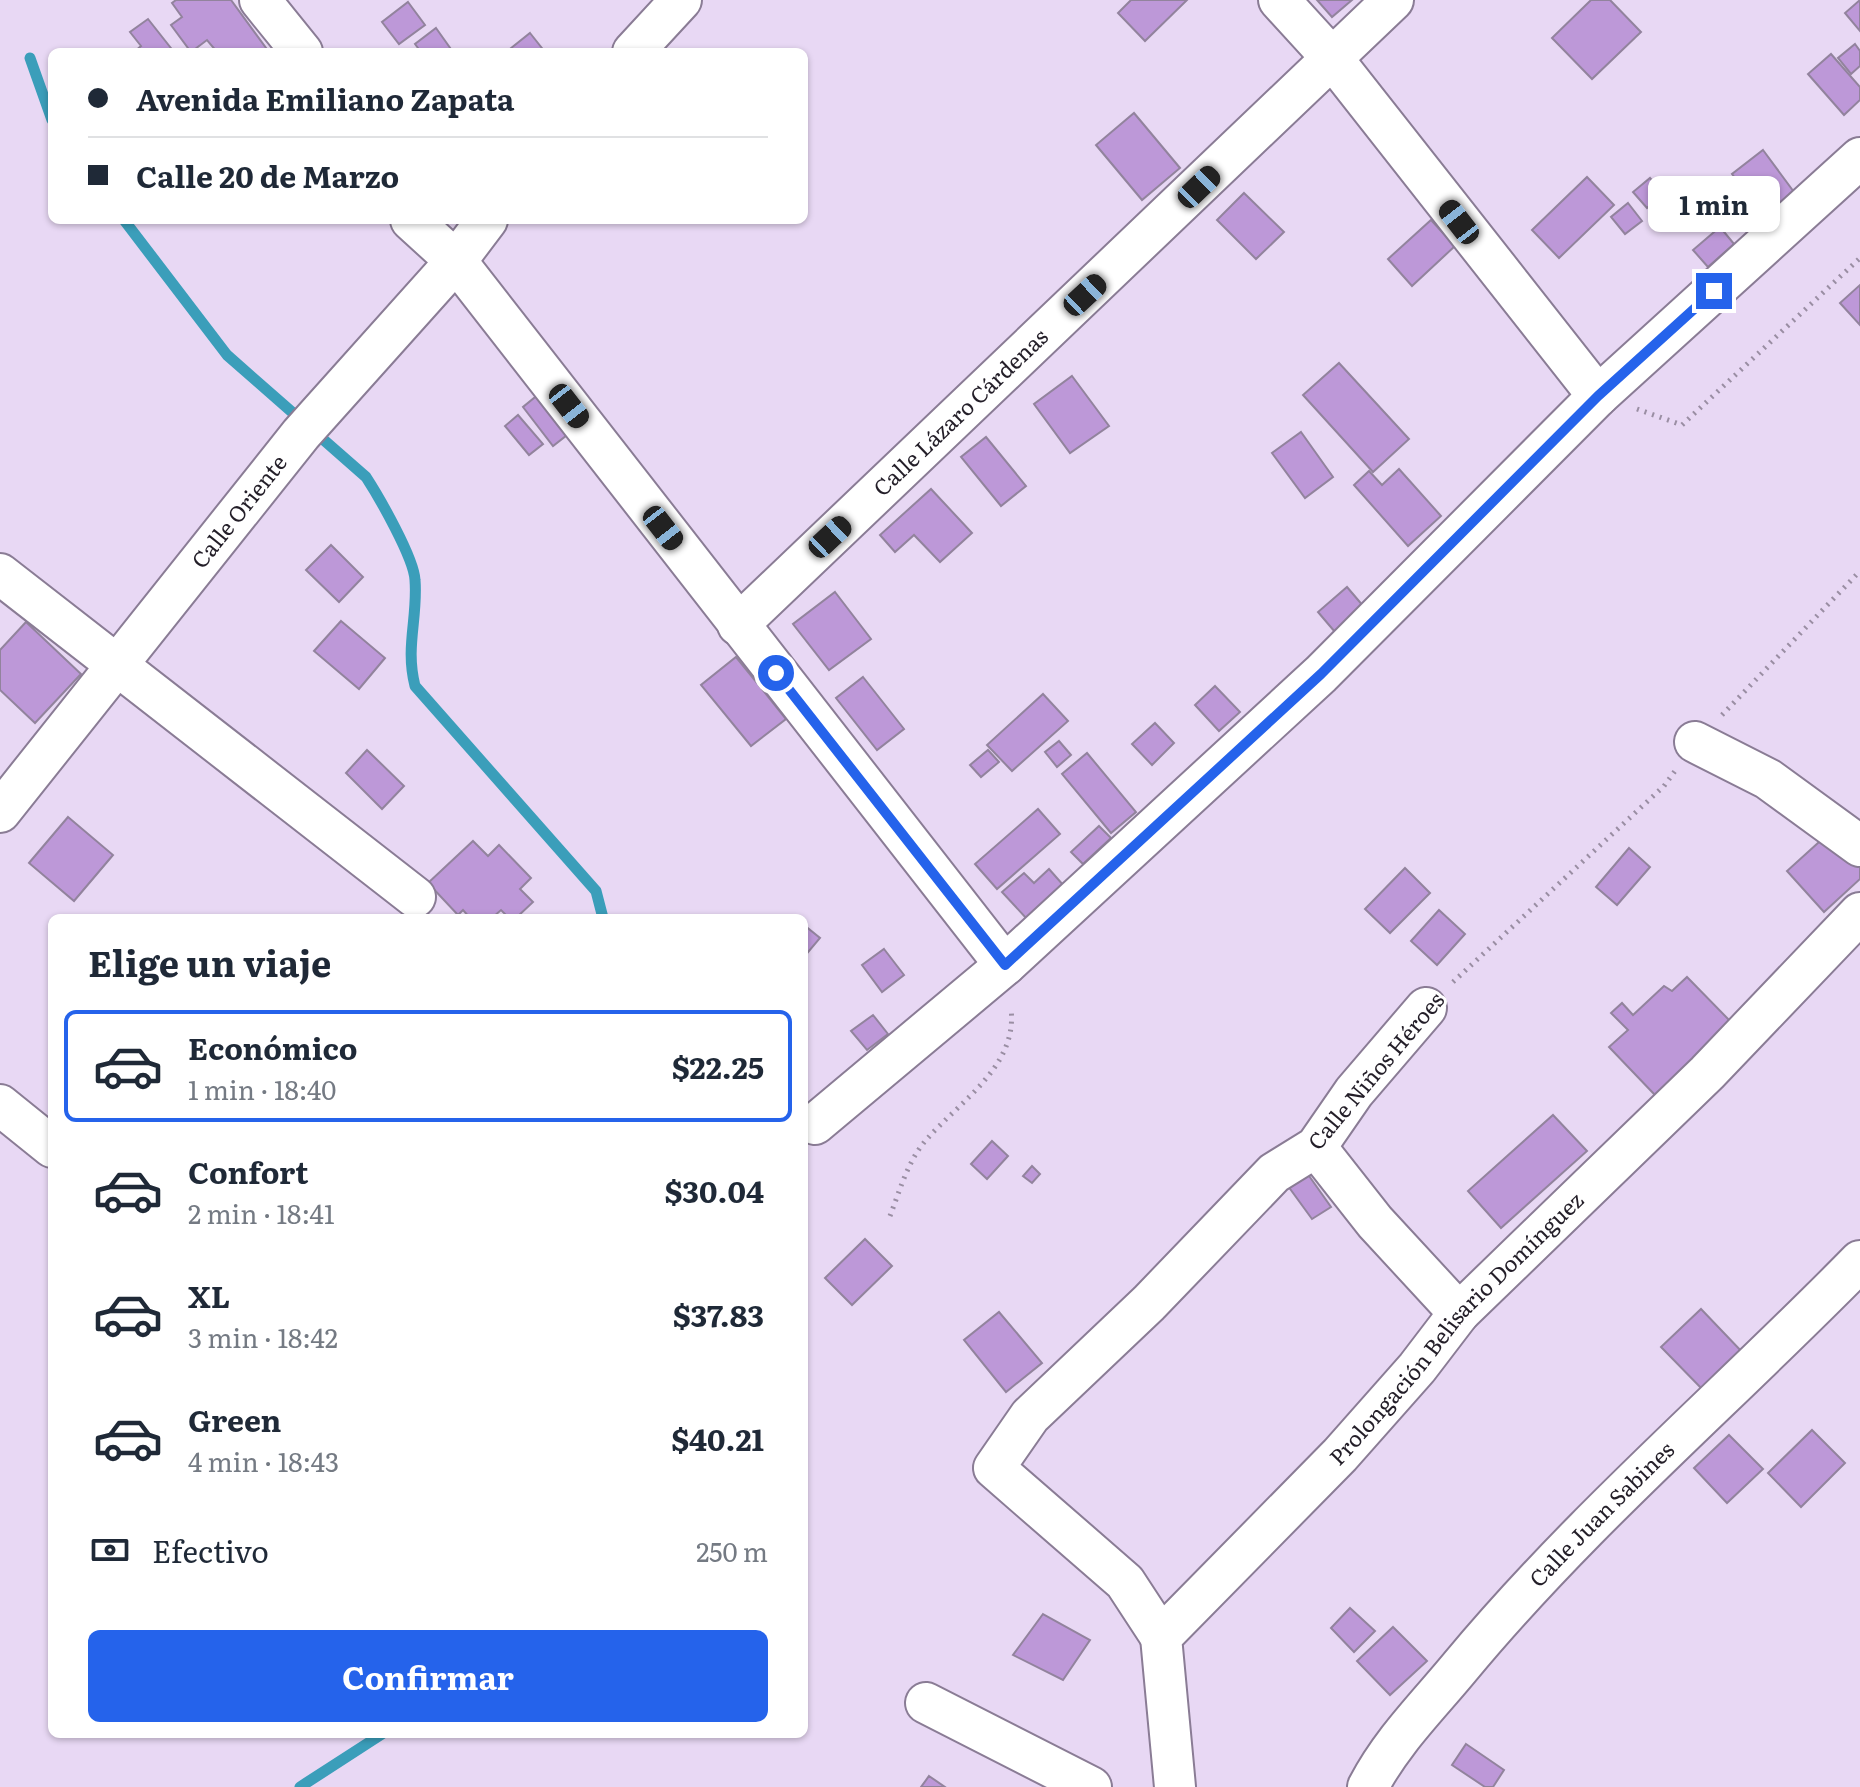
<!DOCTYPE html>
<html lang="es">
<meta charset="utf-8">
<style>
:root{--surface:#fff;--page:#f6f6f7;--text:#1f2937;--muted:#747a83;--line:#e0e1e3;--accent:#2563eb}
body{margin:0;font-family:Literata,serif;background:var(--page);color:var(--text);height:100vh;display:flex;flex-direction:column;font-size:30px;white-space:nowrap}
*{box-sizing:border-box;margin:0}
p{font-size:26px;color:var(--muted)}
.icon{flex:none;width:44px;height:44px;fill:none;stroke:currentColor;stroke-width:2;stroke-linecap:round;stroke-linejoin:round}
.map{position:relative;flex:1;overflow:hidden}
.details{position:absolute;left:48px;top:914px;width:760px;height:824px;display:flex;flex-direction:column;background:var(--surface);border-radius:12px;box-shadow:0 2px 6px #0004}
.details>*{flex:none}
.hud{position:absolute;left:48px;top:48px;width:760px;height:176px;border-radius:12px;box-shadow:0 2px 6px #0004;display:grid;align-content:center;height:176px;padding:0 40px;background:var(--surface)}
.end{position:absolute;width:36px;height:36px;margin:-18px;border:10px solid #2563eb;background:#fff;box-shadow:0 0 0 4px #fff}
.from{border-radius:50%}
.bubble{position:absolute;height:56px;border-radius:12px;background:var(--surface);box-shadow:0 2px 6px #0004;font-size:26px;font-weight:700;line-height:56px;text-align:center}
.car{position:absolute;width:24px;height:48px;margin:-24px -12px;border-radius:10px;box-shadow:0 0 6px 2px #0007;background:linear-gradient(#222 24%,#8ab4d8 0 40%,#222 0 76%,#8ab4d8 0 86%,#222 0)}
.hud b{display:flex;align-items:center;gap:28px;height:76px;font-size:30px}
.hud b+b{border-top:2px solid var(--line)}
.hud i{width:20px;height:20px;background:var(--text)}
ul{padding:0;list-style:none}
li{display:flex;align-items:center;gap:24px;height:112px;margin:0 16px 12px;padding:0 24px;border:4px solid transparent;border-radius:12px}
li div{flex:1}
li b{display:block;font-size:30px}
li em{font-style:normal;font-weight:700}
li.on{border-color:var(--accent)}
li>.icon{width:72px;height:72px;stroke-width:1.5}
h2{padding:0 40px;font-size:36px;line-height:96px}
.pay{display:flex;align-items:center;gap:20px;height:88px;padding:0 40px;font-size:30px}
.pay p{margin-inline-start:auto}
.primary-button{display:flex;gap:16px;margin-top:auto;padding:16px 40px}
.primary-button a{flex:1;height:92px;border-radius:12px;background:var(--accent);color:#fff;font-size:32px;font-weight:700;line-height:92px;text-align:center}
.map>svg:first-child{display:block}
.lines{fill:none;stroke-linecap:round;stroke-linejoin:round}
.stream{stroke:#3b9eba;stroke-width:11}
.building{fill:#bd98d8;stroke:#92839d;stroke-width:2}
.street-casing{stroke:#8a7c95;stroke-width:44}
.path{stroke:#9a8ea3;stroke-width:5;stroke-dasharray:2 6;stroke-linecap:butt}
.street{stroke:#fff;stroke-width:40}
.route{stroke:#2563eb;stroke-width:10}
.labels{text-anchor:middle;stroke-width:6;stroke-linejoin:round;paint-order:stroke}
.street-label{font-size:22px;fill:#231e28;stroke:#fff}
</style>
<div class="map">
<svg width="1860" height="1787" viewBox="0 0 1860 1787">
<rect width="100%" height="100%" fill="#e8d8f4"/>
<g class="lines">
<!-- stream -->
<g class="stream">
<polyline points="30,58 52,120"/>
<path d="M 124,220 L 227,355 L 366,477 C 379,497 414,558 415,580 C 418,618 405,647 415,686 L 596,891 L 603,918"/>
<polyline points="300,1787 382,1734"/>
</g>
</g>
<!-- building -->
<g class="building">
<polygon points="176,0 231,0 269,52 217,52 207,40 191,52 171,25 182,17 172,3"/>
<polygon points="1131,0 1187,0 1145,41 1118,13"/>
<polygon points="1317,0 1352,0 1332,17"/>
<polygon points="1591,0 1610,0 1641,32 1592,79 1552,38"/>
<polygon points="1860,0 1860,31 1845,13"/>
<polygon points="408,2 425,25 399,44 382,22"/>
<polygon points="148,19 174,52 134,52 141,46 130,32"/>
<polygon points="436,28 453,52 421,52 415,44"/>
<polygon points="530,33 545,52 506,52"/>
<polygon points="1855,44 1860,51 1860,66 1851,74 1838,58"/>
<polygon points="1831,54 1860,87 1860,100 1844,115 1808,74"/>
<polygon points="1134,113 1180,168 1142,200 1096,145"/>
<polygon points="1763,150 1794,192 1764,215 1732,174"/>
<polygon points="1587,177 1614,205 1559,258 1532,230"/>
<polygon points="1650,178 1663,193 1647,208 1633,192"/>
<polygon points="1244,193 1284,232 1256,259 1217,220"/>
<polygon points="1628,203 1642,221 1625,234 1611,217"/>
<polygon points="1431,220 1455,246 1412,286 1388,259"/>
<polygon points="1720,227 1734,244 1708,267 1693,250"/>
<polygon points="1860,285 1860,325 1840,303"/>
<polygon points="1339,363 1409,439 1373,472 1303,395"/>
<polygon points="1072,376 1109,426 1070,453 1034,404"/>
<polygon points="545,389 576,428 553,446 523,407"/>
<polygon points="518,415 543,444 529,455 505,426"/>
<polygon points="1301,432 1333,477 1305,498 1272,453"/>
<polygon points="986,437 1026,486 1001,506 961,457"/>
<polygon points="1399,469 1441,516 1408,546 1354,485 1369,471 1382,485"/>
<polygon points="931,489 972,533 940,562 914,535 895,552 880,535"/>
<polygon points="331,545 363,577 339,602 306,570"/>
<polygon points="1347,587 1364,607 1335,632 1318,612"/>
<polygon points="835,592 871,639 829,670 793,624"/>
<polygon points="341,621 385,658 359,689 314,651"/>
<polygon points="26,622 81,674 35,723 0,690 0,650"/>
<polygon points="736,657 786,719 751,746 701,685"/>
<polygon points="863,677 904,729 877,750 836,698"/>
<polygon points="1215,686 1240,712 1219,731 1195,705"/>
<polygon points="1043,694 1068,721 1012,771 987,745"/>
<polygon points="1155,723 1174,743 1152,765 1132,744"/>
<polygon points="1059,741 1071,755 1057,767 1045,752"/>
<polygon points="367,750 404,786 382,809 346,773"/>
<polygon points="988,750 999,762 981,777 970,765"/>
<polygon points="1087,753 1136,812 1111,833 1062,774"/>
<polygon points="1038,809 1060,834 997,889 975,864"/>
<polygon points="68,817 113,855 74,901 29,863"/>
<polygon points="1099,826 1111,838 1083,864 1071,852"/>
<polygon points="1829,833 1860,867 1860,879 1824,912 1787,871"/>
<polygon points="473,841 488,856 499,845 531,878 520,889 533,902 516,918 509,918 501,910 492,918 470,918 463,910 458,915 428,883"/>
<polygon points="1629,848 1650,867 1617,905 1596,887"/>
<polygon points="1405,868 1430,893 1390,933 1365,909"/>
<polygon points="1049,869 1064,886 1027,919 1002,892 1024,873 1034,883"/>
<polygon points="1439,910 1465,934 1437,965 1411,941"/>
<polygon points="804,925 820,938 804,957"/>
<polygon points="884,949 904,975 882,992 862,965"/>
<polygon points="1687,977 1732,1023 1655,1095 1609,1047 1628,1030 1611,1013 1622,1003 1633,1015 1664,986 1672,991"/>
<polygon points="873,1015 888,1034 867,1050 851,1031"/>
<polygon points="1553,1115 1587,1151 1501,1228 1468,1191"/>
<polygon points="992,1141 1008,1156 987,1179 971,1164"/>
<polygon points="1032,1166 1040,1174 1032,1183 1023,1176"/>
<polygon points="1307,1173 1331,1207 1312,1219 1288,1186"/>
<polygon points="865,1239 892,1266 852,1305 825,1278"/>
<polygon points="1701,1309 1745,1355 1706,1393 1661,1347"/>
<polygon points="999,1312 1042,1363 1006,1392 964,1340"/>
<polygon points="1812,1430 1845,1463 1801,1507 1768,1473"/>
<polygon points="1729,1435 1763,1469 1727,1503 1694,1468"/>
<polygon points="1350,1608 1375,1631 1354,1652 1331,1628"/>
<polygon points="1043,1614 1090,1640 1063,1680 1013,1655"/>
<polygon points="1393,1627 1427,1661 1390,1695 1357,1661"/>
<polygon points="1466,1744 1504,1770 1493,1787 1485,1787 1452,1765"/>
<polygon points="929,1776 945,1787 921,1787"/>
</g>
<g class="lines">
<defs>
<g id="street">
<polyline points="260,0 302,52"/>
<polyline points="1279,0 1332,58 1598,396"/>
<polyline points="633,52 681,0"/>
<polyline points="411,220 456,261 1005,965"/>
<polyline points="0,574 415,897"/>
<path id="s1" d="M 738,625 L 1393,0"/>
<polyline points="1695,742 1768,779 1860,846"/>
<path id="s2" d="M 0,812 L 301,434 L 456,261 L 487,220"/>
<polyline points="0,1105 52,1147"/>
<polyline points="815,1124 1005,965 1321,674 1598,396 1860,158"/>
<polyline points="1316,1147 1375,1222 1459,1313"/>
<polyline points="1161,1637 1125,1582 994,1468 1030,1416 1149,1303 1274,1173 1316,1147 1354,1092 1426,1008"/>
<polyline points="926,1703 1091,1787"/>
<path id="s3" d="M 1175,1787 L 1161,1637 L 1340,1455 L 1417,1368 L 1459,1313 L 1707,1073 L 1860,913"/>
<path id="s4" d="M 1368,1787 C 1392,1741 1427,1707 1460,1667 C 1582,1520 1727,1397 1860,1261"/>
</g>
</defs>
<!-- street casing -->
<use href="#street" class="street-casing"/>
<!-- path -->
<g class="path">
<polyline points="1637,409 1682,425 1860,258"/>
<polyline points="1722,715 1860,571"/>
<polyline points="1453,982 1664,786 1675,771"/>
<path d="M 890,1216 C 900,1190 908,1160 927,1139 C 959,1102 1018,1066 1011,1009"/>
</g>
<!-- street -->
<use href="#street" class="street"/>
</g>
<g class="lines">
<!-- route -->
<polyline class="route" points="776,673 1005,965 1321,674 1598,396 1714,291"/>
</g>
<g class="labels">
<!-- street labels -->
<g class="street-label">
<text dy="8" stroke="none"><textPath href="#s1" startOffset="308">Calle Lázaro Cárdenas</textPath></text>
<text dy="8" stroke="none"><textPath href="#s2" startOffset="384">Calle Oriente</textPath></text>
<text transform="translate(1376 1071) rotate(-50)" y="8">Calle Niños Héroes</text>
<text dy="8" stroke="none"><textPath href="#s3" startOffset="578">Prolongación Belisario Domínguez</textPath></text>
<text dy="8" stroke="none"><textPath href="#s4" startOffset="360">Calle Juan Sabines</textPath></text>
</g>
</g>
</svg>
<i class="end from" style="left:776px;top:673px"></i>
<i class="end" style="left:1714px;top:291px"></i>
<div class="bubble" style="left:1648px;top:176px;width:132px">1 min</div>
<i class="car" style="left:1199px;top:187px;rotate:46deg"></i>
<i class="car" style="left:1459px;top:222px;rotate:322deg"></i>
<i class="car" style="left:1085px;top:295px;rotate:47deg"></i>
<i class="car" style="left:569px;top:406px;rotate:142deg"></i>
<i class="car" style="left:663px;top:528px;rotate:142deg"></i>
<i class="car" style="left:830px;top:537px;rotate:47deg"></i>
<div class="hud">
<b><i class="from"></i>Avenida Emiliano Zapata</b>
<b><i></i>Calle 20 de Marzo</b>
</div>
<section class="details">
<h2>Elige un viaje</h2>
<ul>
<li class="on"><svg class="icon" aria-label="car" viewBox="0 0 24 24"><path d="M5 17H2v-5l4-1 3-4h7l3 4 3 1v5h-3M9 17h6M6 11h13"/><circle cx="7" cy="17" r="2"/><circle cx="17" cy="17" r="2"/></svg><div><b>Económico</b><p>1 min · 18:40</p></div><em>$22.25</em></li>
<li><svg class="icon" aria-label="car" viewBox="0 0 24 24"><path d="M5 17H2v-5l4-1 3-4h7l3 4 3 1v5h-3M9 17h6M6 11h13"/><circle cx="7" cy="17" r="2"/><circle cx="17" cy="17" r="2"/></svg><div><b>Confort</b><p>2 min · 18:41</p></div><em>$30.04</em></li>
<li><svg class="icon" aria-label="car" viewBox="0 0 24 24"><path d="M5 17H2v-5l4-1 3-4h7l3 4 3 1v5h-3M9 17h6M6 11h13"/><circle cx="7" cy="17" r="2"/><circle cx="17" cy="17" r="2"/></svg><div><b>XL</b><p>3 min · 18:42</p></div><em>$37.83</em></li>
<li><svg class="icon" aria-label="car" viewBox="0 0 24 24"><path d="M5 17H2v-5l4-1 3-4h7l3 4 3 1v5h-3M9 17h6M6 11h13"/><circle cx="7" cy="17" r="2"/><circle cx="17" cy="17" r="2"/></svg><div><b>Green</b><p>4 min · 18:43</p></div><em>$40.21</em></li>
</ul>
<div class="pay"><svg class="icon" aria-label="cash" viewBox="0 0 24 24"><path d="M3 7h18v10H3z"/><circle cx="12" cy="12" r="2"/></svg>Efectivo<p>250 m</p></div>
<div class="primary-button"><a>Confirmar</a></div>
</section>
</div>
